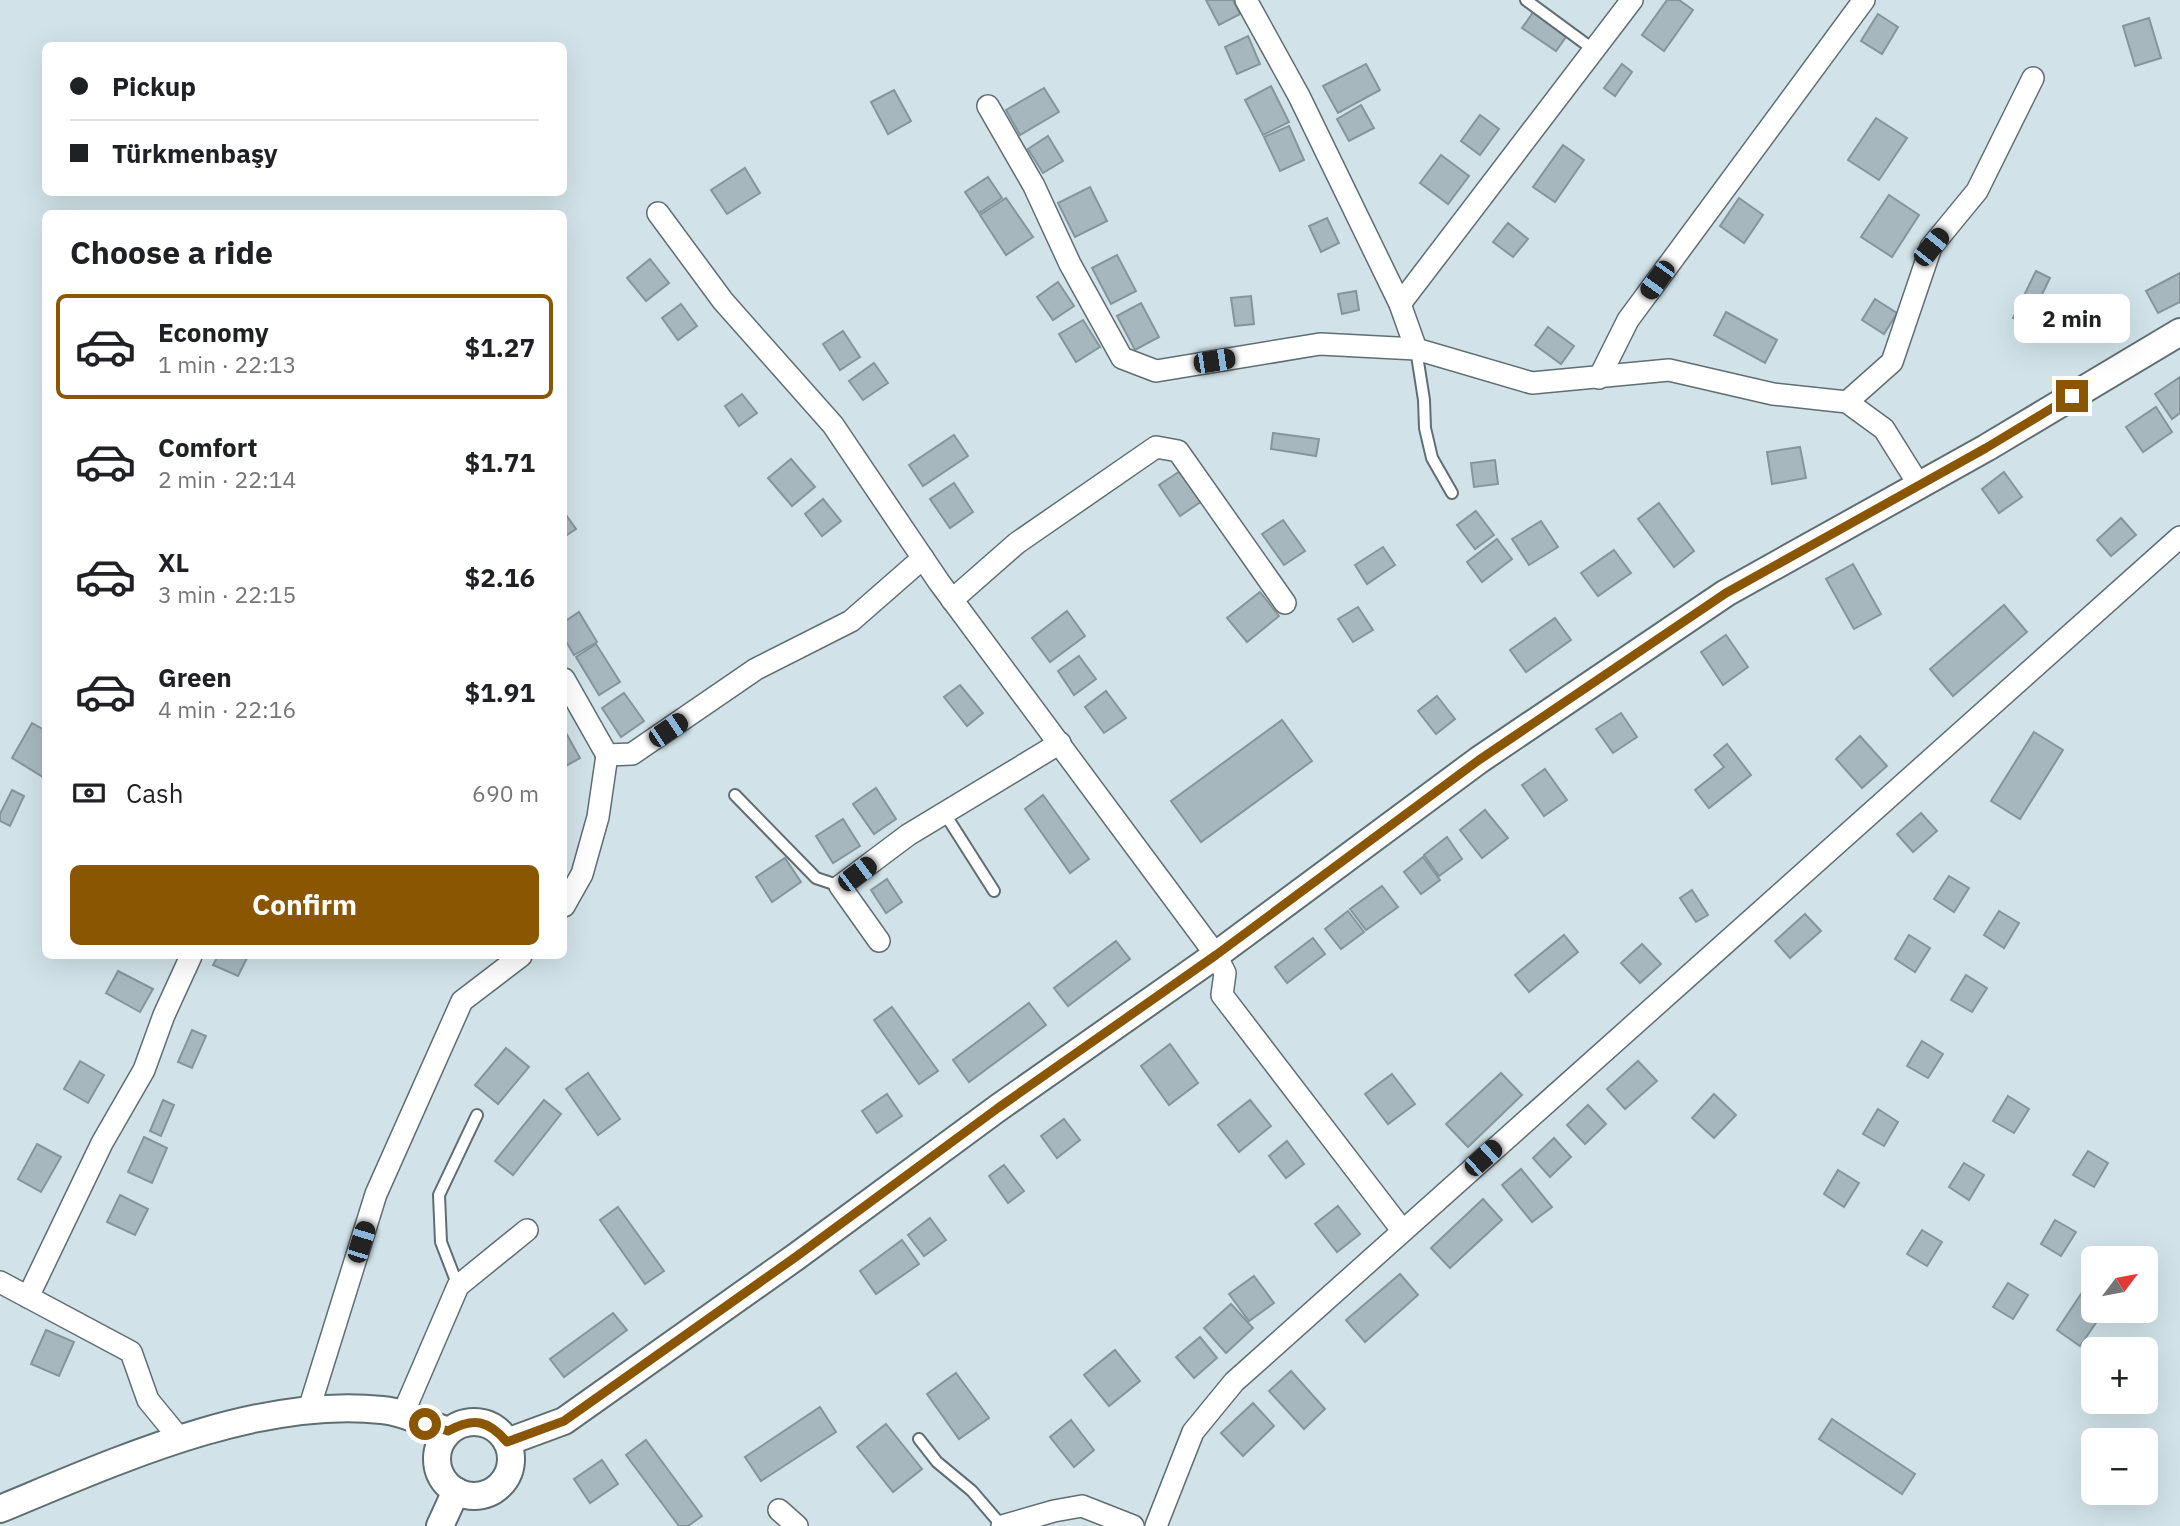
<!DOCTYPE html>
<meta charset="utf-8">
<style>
:root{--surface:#fff;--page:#f2f2f2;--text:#202124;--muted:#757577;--line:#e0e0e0;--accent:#8a5601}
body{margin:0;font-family:"IBM Plex Sans",sans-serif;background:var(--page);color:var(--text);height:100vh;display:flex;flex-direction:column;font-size:26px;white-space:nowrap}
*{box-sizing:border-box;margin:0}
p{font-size:23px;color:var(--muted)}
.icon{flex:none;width:38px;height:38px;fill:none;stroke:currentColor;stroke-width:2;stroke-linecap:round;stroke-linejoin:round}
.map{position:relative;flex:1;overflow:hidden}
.sheet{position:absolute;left:42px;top:210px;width:525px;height:749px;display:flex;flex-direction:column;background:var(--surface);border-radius:10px;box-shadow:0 7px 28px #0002}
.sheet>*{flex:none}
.guide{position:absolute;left:42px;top:42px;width:525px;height:154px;border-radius:10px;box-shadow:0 7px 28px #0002;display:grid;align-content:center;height:154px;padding:0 28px;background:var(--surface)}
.needle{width:46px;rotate:58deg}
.controls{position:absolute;left:2081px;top:1246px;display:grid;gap:14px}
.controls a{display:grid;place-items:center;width:77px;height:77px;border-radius:10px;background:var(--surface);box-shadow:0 7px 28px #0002;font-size:35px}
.end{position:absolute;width:32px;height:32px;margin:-16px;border:9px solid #8a5601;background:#fff;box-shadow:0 0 0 4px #fff}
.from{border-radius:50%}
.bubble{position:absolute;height:49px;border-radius:10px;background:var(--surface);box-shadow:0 7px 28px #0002;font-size:23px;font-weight:800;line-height:49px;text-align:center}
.car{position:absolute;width:21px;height:42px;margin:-21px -10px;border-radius:9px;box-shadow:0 0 5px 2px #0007;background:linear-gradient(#222 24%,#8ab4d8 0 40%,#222 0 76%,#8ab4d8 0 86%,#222 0)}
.guide b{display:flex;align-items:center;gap:24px;height:66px;font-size:26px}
.guide b+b{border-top:2px solid var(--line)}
.guide i{width:18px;height:18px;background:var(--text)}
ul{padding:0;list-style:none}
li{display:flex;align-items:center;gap:21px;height:105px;margin:0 14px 10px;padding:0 14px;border:4px solid transparent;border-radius:10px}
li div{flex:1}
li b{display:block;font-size:26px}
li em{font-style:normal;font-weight:800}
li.selected{border-color:var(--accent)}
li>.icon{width:63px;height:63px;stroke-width:1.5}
h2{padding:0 28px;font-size:32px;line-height:84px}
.pay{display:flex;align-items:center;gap:18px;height:77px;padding:0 28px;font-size:26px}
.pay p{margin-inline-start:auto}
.primary-button{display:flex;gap:14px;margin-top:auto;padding:14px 28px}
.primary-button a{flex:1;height:80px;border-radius:10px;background:var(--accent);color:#fff;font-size:28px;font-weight:800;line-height:80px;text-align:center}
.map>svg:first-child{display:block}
.building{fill:#a6b8be;stroke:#85959b;stroke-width:2}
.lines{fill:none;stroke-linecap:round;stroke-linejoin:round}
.service-casing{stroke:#5e6e73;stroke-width:14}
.minor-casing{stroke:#5e6e73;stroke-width:24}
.tertiary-casing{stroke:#5e6e73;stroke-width:30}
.service{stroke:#fff;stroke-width:10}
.minor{stroke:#fff;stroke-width:21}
.tertiary{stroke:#fff;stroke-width:26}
.route{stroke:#8a5601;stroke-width:9}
</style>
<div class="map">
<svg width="2180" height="1526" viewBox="0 0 2180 1526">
<rect width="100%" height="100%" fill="#d1e3e9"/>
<!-- building -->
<g class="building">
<polygon points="1206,0 1233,0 1240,14 1219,25"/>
<polygon points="1667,0 1679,0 1693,10 1664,51 1642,35"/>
<polygon points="1534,11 1568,34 1556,51 1522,28"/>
<polygon points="1878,14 1898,27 1882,54 1861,41"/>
<polygon points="2149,18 2161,58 2135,66 2123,26"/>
<polygon points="1248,36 1260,64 1237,74 1225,47"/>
<polygon points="1366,64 1380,90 1338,113 1323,86"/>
<polygon points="1622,64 1632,72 1615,96 1604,88"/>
<polygon points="1271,86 1289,122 1263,135 1245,100"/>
<polygon points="1044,88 1059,112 1020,135 1006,110"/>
<polygon points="894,90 911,121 888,134 871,102"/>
<polygon points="1361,105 1374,128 1349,141 1337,119"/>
<polygon points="1480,115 1499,129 1480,155 1461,141"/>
<polygon points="1876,118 1907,138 1879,180 1848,160"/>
<polygon points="1289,126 1304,160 1280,171 1264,137"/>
<polygon points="1048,136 1063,161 1043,173 1028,149"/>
<polygon points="1563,145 1584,160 1555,202 1533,187"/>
<polygon points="1441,155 1469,176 1448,204 1420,183"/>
<polygon points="745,168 760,193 727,214 711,190"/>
<polygon points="988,177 1002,198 979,213 965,192"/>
<polygon points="1090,187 1107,221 1075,237 1058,203"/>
<polygon points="1889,195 1919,215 1892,257 1861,237"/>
<polygon points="1006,198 1033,237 1006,255 980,215"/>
<polygon points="1739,198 1763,215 1744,243 1720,226"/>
<polygon points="1327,218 1339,243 1321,252 1309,226"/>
<polygon points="1508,223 1528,239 1513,257 1493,242"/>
<polygon points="1117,255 1136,291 1111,304 1092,268"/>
<polygon points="650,259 669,283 646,301 627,278"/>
<polygon points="2036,271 2050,278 2027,325 2013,318"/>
<polygon points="2180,273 2180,302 2158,313 2146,291"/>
<polygon points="1058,282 1074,306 1053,320 1037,297"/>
<polygon points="1356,291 1359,310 1342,314 1338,294"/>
<polygon points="1251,296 1254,324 1235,326 1231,298"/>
<polygon points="1875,299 1897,313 1884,334 1862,320"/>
<polygon points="1141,303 1159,337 1135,350 1117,316"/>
<polygon points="681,304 697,326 678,340 662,318"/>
<polygon points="1726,312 1777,340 1765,363 1714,335"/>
<polygon points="1083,320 1100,347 1076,362 1059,334"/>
<polygon points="1548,327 1574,346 1561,364 1535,345"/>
<polygon points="843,331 860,357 840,370 823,344"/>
<polygon points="874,363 888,383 863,400 849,381"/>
<polygon points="2180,377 2180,413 2172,419 2155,394"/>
<polygon points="742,394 757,413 739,426 725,406"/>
<polygon points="2156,407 2172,432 2143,452 2126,427"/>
<polygon points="1273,433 1319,439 1316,456 1271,449"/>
<polygon points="954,435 968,456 923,486 909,465"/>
<polygon points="1800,447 1806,478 1772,484 1767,452"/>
<polygon points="791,459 815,487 792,506 768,478"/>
<polygon points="1495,460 1498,484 1474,487 1471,463"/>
<polygon points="1180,471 1202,501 1180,516 1159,485"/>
<polygon points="2004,472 2022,497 1999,513 1982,489"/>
<polygon points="954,483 973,512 950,528 930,499"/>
<polygon points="823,499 841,521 822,536 805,514"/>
<polygon points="1659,503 1694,551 1674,567 1638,519"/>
<polygon points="1476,511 1494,535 1475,549 1457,525"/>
<polygon points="564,512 576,529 564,537"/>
<polygon points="2121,518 2136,535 2111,556 2097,540"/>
<polygon points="1283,520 1305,551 1284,565 1262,534"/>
<polygon points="1541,521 1558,547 1529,565 1512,539"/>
<polygon points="1497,539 1512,559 1482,582 1467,562"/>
<polygon points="1383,547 1395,565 1367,584 1355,565"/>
<polygon points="1614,550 1631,573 1598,596 1581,573"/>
<polygon points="1853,564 1881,614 1854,629 1826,579"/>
<polygon points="1260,592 1279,616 1247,642 1227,618"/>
<polygon points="2004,605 2027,632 1953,696 1930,669"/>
<polygon points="1358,607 1373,630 1353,642 1338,619"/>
<polygon points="1067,611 1085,636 1050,662 1032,638"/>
<polygon points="579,612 597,642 574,655 564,638 564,622"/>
<polygon points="1555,618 1571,640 1526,672 1510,650"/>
<polygon points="1726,635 1748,667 1723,685 1701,652"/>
<polygon points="596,644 620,682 599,695 576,657"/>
<polygon points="1079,656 1096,679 1074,695 1058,671"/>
<polygon points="960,685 983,713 967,726 944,697"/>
<polygon points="1106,691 1126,718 1104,733 1085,707"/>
<polygon points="624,693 644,721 621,737 602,708"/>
<polygon points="1437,696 1455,719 1436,734 1418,711"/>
<polygon points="1621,713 1637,737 1613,753 1596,729"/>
<polygon points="1282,720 1312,761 1201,842 1171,801"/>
<polygon points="32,723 46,731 46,779 12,758"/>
<polygon points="2034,732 2063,750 2020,819 1991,801"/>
<polygon points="566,733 580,758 564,767 564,734"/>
<polygon points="1860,736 1887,766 1862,788 1836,759"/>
<polygon points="1727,744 1751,775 1709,808 1695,790 1724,767 1714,755"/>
<polygon points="1545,769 1567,800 1544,816 1522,785"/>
<polygon points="876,788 896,819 874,834 853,804"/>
<polygon points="12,790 24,796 10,826 0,821 0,814"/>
<polygon points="1043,795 1089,859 1070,873 1025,809"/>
<polygon points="1485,810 1508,838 1482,858 1460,830"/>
<polygon points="1921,813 1937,831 1913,852 1897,834"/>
<polygon points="843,819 860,846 833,863 816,836"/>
<polygon points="1447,837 1462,859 1439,876 1424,855"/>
<polygon points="1423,857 1440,880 1421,894 1404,872"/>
<polygon points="785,858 801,882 772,902 756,877"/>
<polygon points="1949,876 1969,888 1954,912 1934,899"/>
<polygon points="887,879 902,902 886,913 871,890"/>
<polygon points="1382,886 1398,907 1366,930 1350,909"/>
<polygon points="1692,890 1708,915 1696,922 1680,898"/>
<polygon points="1348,911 1364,932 1341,949 1325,929"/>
<polygon points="1999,911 2019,923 2004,948 1984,935"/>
<polygon points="1805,914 1821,931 1790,958 1775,941"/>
<polygon points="1564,935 1578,952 1529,992 1515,975"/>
<polygon points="1909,935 1930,948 1915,972 1895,959"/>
<polygon points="1313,938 1325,954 1287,983 1275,967"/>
<polygon points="1116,941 1130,959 1068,1006 1054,988"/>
<polygon points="1642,944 1661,964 1640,983 1621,963"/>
<polygon points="218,956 248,956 238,976 213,965"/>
<polygon points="118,971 153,989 140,1012 106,993"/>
<polygon points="1966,975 1987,988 1972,1012 1951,1000"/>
<polygon points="1029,1003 1046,1025 969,1082 953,1060"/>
<polygon points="892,1007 938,1071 919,1084 874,1020"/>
<polygon points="192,1030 206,1036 192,1068 178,1062"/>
<polygon points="1922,1041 1943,1054 1928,1078 1907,1066"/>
<polygon points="1170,1044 1198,1083 1169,1105 1141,1066"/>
<polygon points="506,1048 529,1067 498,1104 475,1085"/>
<polygon points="80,1061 104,1075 88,1103 64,1089"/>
<polygon points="1638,1061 1657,1081 1625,1109 1607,1089"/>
<polygon points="588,1073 620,1119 598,1135 566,1089"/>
<polygon points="1501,1073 1522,1095 1468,1147 1446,1124"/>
<polygon points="1392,1074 1415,1104 1388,1124 1365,1094"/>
<polygon points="887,1094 902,1116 877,1133 862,1111"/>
<polygon points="1714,1094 1736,1115 1714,1138 1692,1118"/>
<polygon points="2008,1096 2029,1109 2014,1133 1993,1121"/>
<polygon points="163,1100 174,1105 161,1136 150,1131"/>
<polygon points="544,1100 561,1114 513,1175 495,1161"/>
<polygon points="1250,1100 1271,1126 1239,1152 1218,1125"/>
<polygon points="1588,1105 1606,1124 1585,1144 1567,1125"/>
<polygon points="1878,1109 1898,1122 1884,1146 1863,1134"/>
<polygon points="1064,1119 1080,1140 1057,1158 1041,1136"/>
<polygon points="144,1137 167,1148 152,1183 128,1172"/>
<polygon points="1554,1138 1571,1157 1550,1177 1533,1158"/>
<polygon points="1287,1141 1304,1164 1286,1178 1269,1156"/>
<polygon points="37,1144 61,1157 41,1192 18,1179"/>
<polygon points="2088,1151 2108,1163 2094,1187 2073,1175"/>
<polygon points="1964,1163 1984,1175 1969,1200 1949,1187"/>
<polygon points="1004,1165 1024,1191 1008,1203 989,1176"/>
<polygon points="1521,1169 1552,1207 1532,1222 1502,1185"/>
<polygon points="1838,1170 1859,1183 1844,1207 1824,1194"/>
<polygon points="120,1195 148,1209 135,1235 107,1222"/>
<polygon points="1483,1199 1502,1220 1450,1268 1431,1248"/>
<polygon points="1338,1206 1360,1234 1337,1252 1315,1224"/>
<polygon points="618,1207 664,1271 645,1284 600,1220"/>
<polygon points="930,1218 946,1240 924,1256 908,1235"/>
<polygon points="2055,1220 2076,1232 2061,1256 2041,1244"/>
<polygon points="1922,1230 1942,1242 1927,1266 1907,1254"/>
<polygon points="902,1240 919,1264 876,1294 860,1271"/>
<polygon points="1400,1274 1418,1295 1365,1342 1346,1320"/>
<polygon points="1254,1276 1274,1303 1249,1321 1229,1294"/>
<polygon points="2093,1276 2093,1311 2104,1311 2080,1346 2057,1330"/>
<polygon points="2008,1283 2028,1295 2013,1319 1993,1307"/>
<polygon points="1231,1304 1253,1328 1226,1353 1204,1328"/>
<polygon points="613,1313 627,1330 564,1377 550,1359"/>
<polygon points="46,1330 74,1342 59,1376 31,1364"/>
<polygon points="1200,1337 1217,1358 1194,1378 1176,1357"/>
<polygon points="1115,1350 1140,1381 1109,1406 1084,1375"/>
<polygon points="1291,1371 1325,1409 1304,1429 1269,1391"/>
<polygon points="956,1373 989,1418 959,1439 927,1394"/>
<polygon points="1253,1403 1274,1426 1243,1456 1221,1433"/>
<polygon points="820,1407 836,1432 761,1481 745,1457"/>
<polygon points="1832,1419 1915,1474 1902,1494 1819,1439"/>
<polygon points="1071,1420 1094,1450 1074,1467 1050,1437"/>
<polygon points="886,1424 922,1469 893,1492 857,1447"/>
<polygon points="646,1440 702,1516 688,1526 679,1526 626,1455"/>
<polygon points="602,1460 618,1484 590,1503 574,1479"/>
</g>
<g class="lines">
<defs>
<g id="service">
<polyline points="1526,0 1594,50"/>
<polyline points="1416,349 1424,400 1425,428 1432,458 1452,493"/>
<polyline points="735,795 816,878 840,886"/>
<polyline points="945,814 994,891"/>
<polyline points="458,1286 441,1242 439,1195 477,1115"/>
<polyline points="919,1439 937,1462 972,1491 1002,1526"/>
</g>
<g id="minor">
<polyline points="1246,0 1299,96 1400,304 1416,349"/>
<polyline points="988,106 1034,186 1070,264 1122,358 1156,371 1320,344 1416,349 1532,383 1669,370 1773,394 1847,402 1884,429 1919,485"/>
<polyline points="658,213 723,301 833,425 939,582 1216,955 1225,973 1222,995 1402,1230"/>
<polyline points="1400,304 1632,0"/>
<polyline points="1599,378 1628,320 1864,0"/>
<polyline points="1847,402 1892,362 1931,247 1977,191 2033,78"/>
<polyline points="952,600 1017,543 1156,447 1178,451 1285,603"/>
<polyline points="564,679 607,755 632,754 756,669 851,621 923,558"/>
<polyline points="564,906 582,874 598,817 607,755"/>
<polyline points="879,941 840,886 908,835 1060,743"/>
<polyline points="0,1282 131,1352 148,1400 180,1439"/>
<polyline points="28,1297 102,1143 144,1070 164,1015 191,956"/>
<polyline points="309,1409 376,1194 462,1001 521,956"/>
<polyline points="402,1416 458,1286 527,1230"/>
<polyline points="779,1510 797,1526"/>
<polyline points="1002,1526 1054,1511 1082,1506 1133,1526"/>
<polyline points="1156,1526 1193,1432 1234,1382 2180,537"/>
</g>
<g id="tertiary">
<circle cx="474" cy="1459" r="37"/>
<polyline points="507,1442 564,1421 797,1256 998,1108 1216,955 1479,760 1726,593 1986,448 2180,332"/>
<path d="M 0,1509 C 114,1462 257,1396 382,1410 C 404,1412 428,1424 448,1431"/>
<polyline points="440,1526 456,1491"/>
</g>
</defs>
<!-- service casing -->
<use href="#service" class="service-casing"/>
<!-- minor casing -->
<use href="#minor" class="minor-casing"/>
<!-- tertiary casing -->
<use href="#tertiary" class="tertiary-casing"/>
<!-- service -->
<use href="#service" class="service"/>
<!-- minor -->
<use href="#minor" class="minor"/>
<!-- tertiary -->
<use href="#tertiary" class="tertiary"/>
</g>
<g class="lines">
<!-- route -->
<path class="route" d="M 425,1424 L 448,1431 C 474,1417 488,1420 507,1442 L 564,1421 L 797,1256 L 998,1108 L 1216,955 L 1479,760 L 1726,593 L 1986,448 L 2072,396"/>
</g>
</svg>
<div class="controls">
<a><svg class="needle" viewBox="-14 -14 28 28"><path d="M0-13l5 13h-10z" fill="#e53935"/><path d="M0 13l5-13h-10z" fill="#757577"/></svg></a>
<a>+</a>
<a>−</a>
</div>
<i class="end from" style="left:425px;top:1424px"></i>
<i class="end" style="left:2072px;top:396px"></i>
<div class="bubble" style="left:2014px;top:294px;width:116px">2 min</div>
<i class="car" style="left:1931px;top:247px;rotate:39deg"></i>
<i class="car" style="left:1657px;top:280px;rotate:216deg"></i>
<i class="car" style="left:1214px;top:361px;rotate:81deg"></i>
<i class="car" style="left:668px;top:730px;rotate:56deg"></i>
<i class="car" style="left:857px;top:874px;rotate:53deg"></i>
<i class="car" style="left:1483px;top:1158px;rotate:48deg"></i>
<i class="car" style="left:361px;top:1242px;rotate:17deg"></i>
<div class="guide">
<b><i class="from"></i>Pickup</b>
<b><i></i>Türkmenbaşy</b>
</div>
<section class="sheet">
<h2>Choose a ride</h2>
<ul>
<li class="selected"><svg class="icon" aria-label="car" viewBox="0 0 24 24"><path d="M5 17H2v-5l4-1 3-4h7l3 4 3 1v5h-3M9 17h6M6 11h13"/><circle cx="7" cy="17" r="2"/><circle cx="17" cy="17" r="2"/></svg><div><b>Economy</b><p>1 min · 22:13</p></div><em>$1.27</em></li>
<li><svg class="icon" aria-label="car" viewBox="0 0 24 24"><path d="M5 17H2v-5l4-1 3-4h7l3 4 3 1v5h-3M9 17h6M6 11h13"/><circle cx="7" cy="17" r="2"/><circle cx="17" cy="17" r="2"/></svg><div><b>Comfort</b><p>2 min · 22:14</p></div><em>$1.71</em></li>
<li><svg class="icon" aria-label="car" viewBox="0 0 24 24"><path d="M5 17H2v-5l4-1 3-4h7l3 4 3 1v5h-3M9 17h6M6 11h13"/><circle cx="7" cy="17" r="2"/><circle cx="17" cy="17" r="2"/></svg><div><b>XL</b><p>3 min · 22:15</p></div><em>$2.16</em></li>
<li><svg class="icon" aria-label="car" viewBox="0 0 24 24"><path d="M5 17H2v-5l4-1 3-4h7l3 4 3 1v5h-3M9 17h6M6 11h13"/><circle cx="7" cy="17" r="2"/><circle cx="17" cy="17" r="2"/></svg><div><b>Green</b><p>4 min · 22:16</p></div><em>$1.91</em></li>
</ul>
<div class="pay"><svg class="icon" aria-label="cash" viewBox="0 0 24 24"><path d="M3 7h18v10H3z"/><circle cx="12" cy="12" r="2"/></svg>Cash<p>690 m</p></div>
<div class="primary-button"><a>Confirm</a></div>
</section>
</div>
